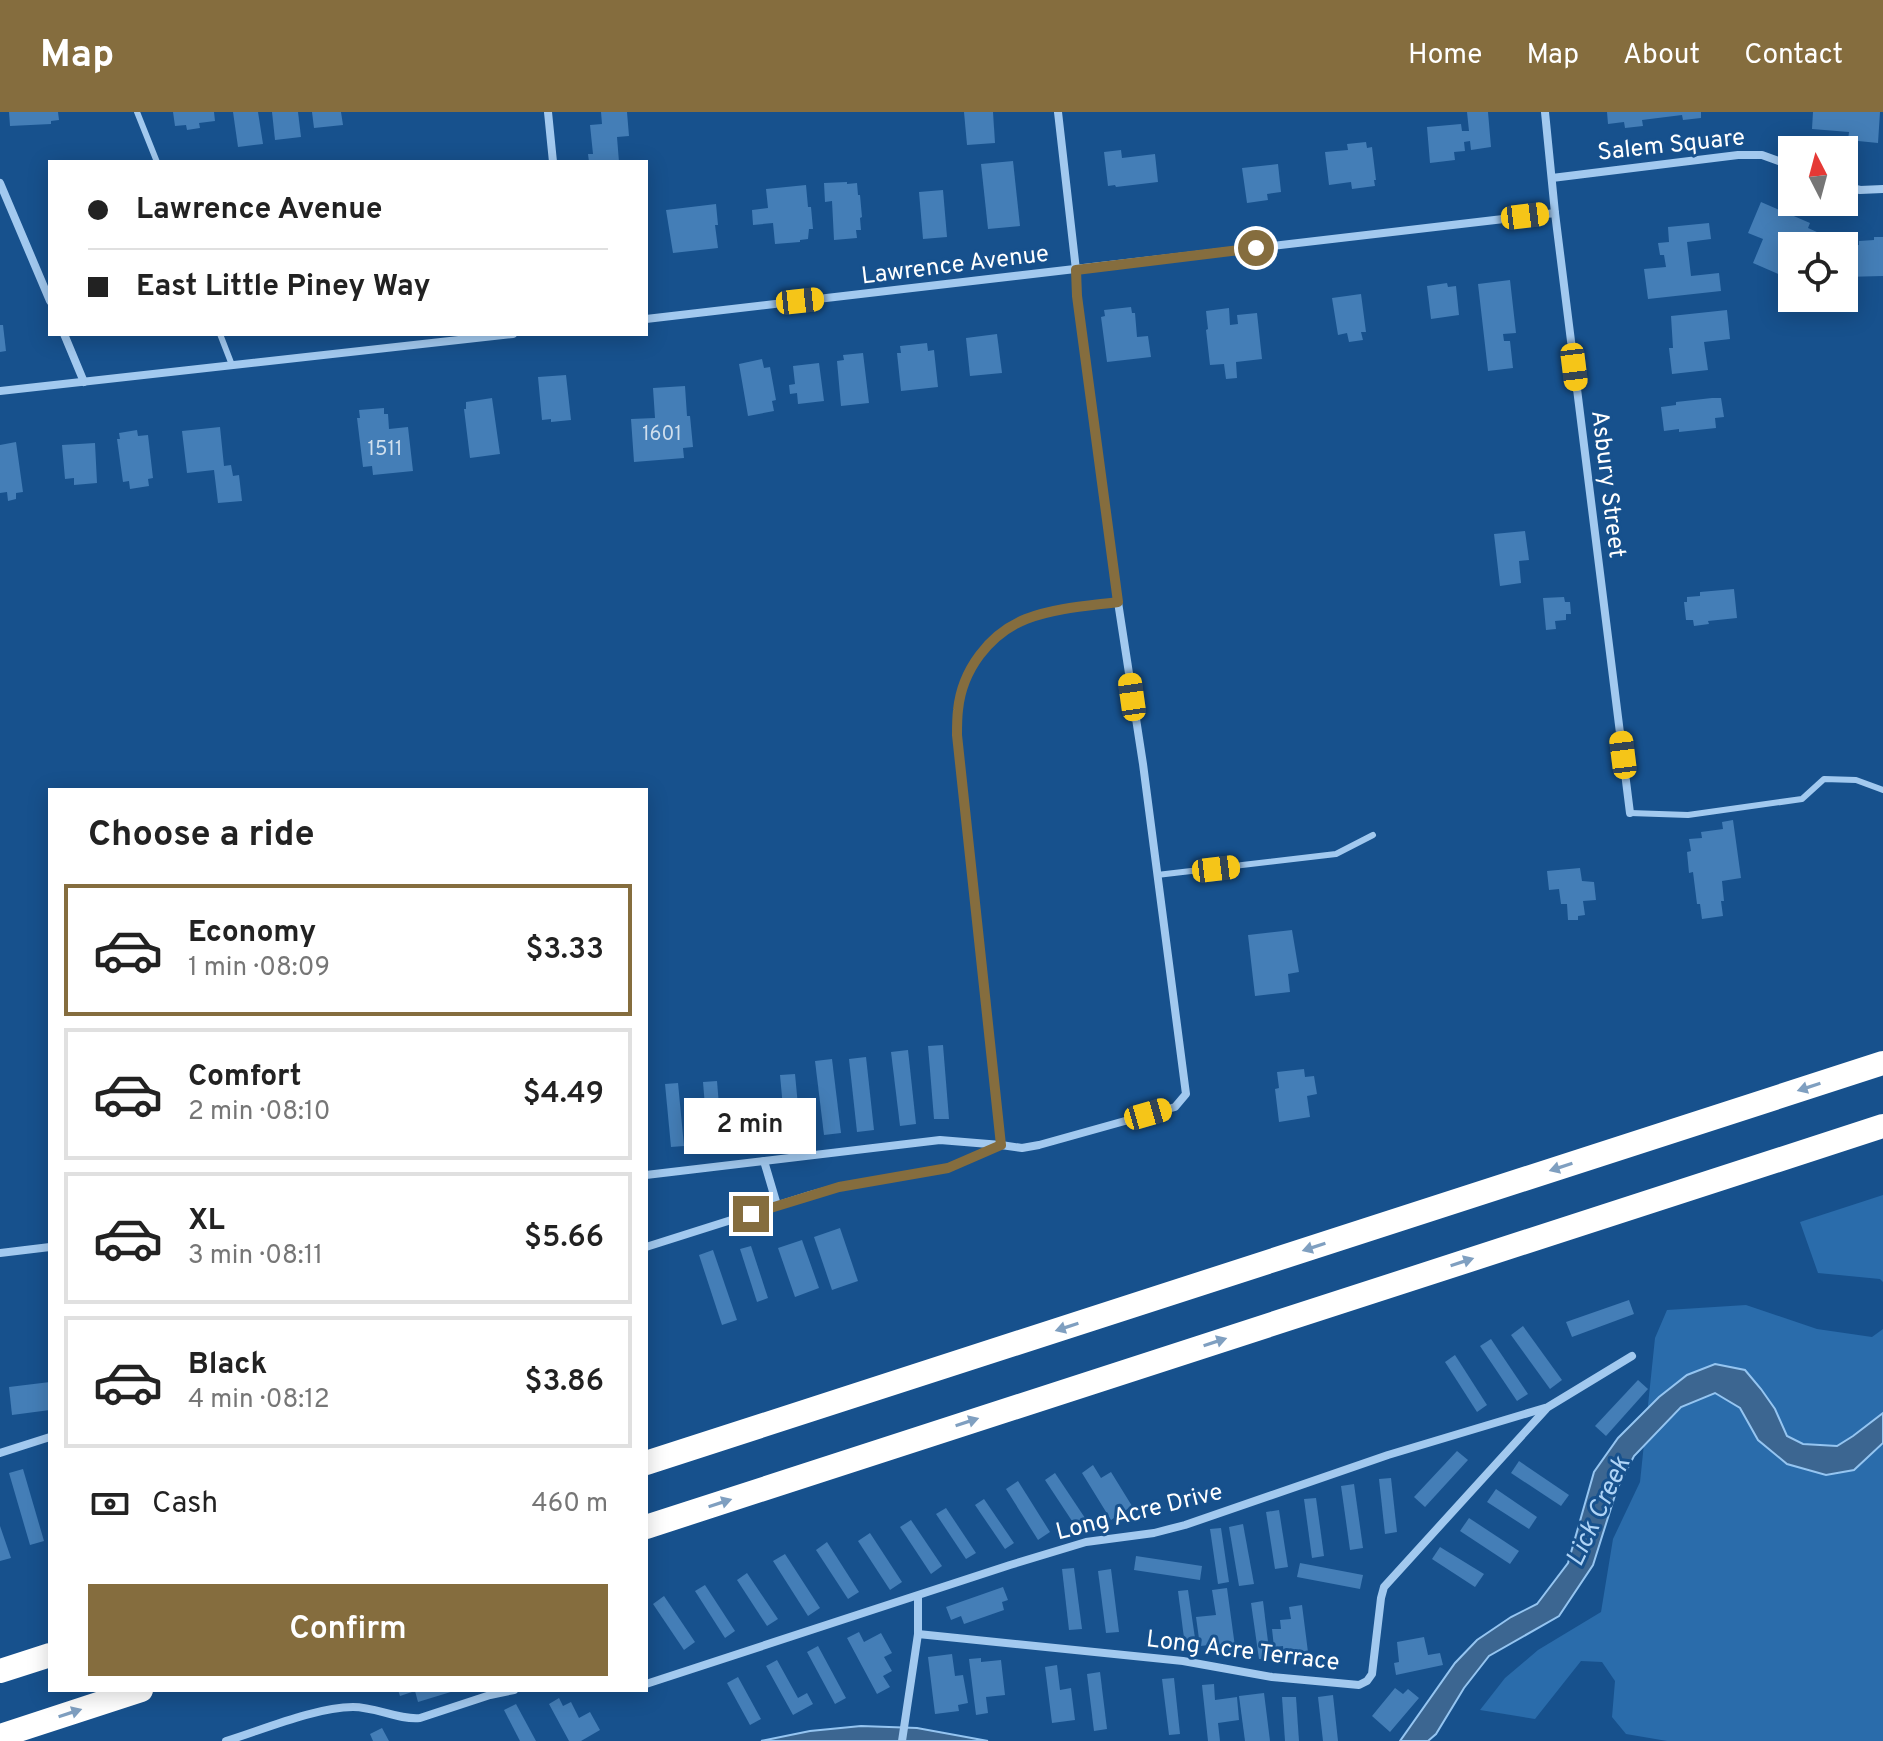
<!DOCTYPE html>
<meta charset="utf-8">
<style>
:root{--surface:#fff;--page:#f2f2f2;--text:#222;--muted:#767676;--line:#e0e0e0;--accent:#856d3e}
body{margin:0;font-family:Overpass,sans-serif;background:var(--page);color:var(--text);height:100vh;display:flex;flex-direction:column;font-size:30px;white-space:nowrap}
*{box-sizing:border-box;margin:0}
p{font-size:26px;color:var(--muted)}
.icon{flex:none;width:44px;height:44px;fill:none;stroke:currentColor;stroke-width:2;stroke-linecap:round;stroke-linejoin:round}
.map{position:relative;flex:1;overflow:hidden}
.details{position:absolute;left:48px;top:676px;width:600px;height:904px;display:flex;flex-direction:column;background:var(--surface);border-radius:0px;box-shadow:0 4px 20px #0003}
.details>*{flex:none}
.hud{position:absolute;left:48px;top:48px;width:600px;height:176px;border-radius:0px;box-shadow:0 4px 20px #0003;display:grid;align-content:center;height:176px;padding:0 40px;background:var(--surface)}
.needle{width:52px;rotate:354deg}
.tools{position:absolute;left:1778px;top:24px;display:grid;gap:16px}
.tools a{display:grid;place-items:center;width:80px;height:80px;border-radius:0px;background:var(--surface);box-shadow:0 4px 20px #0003;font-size:40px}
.end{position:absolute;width:36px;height:36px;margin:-18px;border:10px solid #856d3e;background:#fff;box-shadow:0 0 0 4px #fff}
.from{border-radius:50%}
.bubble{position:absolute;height:56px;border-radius:0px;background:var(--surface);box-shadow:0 4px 20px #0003;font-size:26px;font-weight:600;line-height:56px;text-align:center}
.car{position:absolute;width:24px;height:48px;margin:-24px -12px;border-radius:10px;box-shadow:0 0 6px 2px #0007;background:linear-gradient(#f5c518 24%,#345 0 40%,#f5c518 0 76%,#345 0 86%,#f5c518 0)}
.hud b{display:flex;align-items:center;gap:28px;height:76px;font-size:30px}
.hud b+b{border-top:2px solid var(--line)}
.hud i{width:20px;height:20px;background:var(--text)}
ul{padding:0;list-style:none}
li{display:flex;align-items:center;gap:24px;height:132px;margin:0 16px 12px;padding:0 24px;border:4px solid var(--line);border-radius:0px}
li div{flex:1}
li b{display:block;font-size:30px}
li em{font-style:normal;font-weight:600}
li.active{border-color:var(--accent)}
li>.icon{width:72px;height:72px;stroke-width:1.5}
h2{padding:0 40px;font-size:36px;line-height:96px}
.pay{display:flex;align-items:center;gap:20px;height:88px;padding:0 40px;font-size:30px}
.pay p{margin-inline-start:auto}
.cta{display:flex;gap:16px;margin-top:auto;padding:16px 40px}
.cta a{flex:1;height:92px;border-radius:0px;background:var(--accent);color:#fff;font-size:32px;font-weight:600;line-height:92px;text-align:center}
header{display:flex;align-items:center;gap:48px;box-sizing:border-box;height:112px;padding:0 40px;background:var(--accent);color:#fff}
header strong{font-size:38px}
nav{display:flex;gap:44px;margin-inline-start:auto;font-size:28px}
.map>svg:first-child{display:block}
.green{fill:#2a6cab}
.water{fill:#3c6691;stroke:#95c5f1;stroke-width:2}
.building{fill:#447eb7}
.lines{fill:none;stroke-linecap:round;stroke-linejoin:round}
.service{stroke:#a2c9ef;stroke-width:6}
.minor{stroke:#a2c9ef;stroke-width:8}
.motorway{stroke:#fff;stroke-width:24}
.oneway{fill:#7f9fc0}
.route{stroke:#856d3e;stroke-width:10}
.labels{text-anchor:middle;stroke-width:6;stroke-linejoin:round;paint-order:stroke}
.number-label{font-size:20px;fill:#d0dfed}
.street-label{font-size:24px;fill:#fff;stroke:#17518d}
.water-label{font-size:26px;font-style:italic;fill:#aed3f6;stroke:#17518d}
</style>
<header>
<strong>Map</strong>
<nav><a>Home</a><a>Map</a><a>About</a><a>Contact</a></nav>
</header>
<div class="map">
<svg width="1883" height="1629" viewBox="0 0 1883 1629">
<rect width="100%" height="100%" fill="#17518d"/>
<!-- green -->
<g class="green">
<polygon points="1883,1083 1883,1170 1880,1167 1818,1161 1800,1110"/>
<polygon points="1746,1193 1817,1217 1872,1225 1883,1217 1883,1629 1667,1629 1626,1622 1612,1605 1615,1569 1602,1550 1581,1549 1535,1607 1480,1598 1505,1566 1538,1538 1601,1500 1613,1427 1640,1370 1655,1226 1667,1198"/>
</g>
<!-- water -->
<g class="water">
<polygon points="1715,1252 1745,1258 1761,1277 1775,1297 1787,1324 1803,1332 1837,1334 1853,1324 1883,1301 1883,1331 1854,1358 1826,1363 1787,1352 1758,1328 1740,1296 1715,1281 1681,1295 1634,1344 1617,1377 1593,1453 1559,1504 1489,1544 1464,1576 1436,1622 1428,1629 1400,1629 1455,1551 1477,1528 1511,1505 1537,1492 1568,1451 1594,1360 1618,1326 1659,1285 1687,1263"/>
<polygon points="861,1614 917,1616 988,1629 761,1629 810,1619"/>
</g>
<!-- building -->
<g class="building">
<polygon points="9,0 58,0 59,8 51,9 51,12 10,14"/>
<polygon points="173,0 214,0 215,9 199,11 200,16 187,18 186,13 175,14"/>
<polygon points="233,0 258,0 263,32 238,35"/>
<polygon points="272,0 298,0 301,25 275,28"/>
<polygon points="312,0 341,0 343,13 314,16"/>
<polygon points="601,0 627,0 629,24 617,25 619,50 589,50 588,42 593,42 590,13 602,12"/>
<polygon points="964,0 993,0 995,31 967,33"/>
<polygon points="1467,0 1488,0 1491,35 1471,38 1470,29 1464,30 1465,39 1454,40 1455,48 1430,51 1427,15 1461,12 1462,19 1469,19"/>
<polygon points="1607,0 1701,0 1701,6 1683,8 1682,3 1642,8 1643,14 1625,16 1624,10 1608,12"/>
<polygon points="1813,0 1880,0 1878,31 1848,28 1849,20 1812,17"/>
<polygon points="1366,30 1367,36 1372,35 1376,68 1374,68 1375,74 1352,77 1351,70 1329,73 1325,40 1348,38 1347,32"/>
<polygon points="1121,38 1122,46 1155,42 1158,70 1116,75 1115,73 1108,74 1104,40"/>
<polygon points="1013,49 1020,114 988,117 981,52"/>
<polygon points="1278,52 1281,80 1267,82 1268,88 1247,91 1242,56"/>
<polygon points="847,70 847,72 857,71 858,83 860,83 862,105 860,106 861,118 856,118 857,126 834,128 832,89 825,90 824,71"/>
<polygon points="806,73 808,95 811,95 813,117 809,117 808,127 800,128 800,130 775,132 773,111 753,113 752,98 768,96 766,77"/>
<polygon points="943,78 947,125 923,127 919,80"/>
<polygon points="1761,90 1810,111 1808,116 1828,125 1824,134 1792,134 1792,148 1785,165 1753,151 1763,127 1748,121"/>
<polygon points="716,92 718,113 715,113 718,136 673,141 666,98"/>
<polygon points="1709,111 1711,127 1687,130 1691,164 1719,161 1721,179 1648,187 1644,157 1666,155 1664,143 1660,143 1658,131 1669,130 1668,115"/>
<polygon points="1874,125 1883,125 1883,164 1844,165 1844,134 1859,133 1859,129 1874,128"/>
<polygon points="1510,168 1516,221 1503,222 1504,229 1510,229 1513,256 1488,259 1478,172"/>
<polygon points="1447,171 1448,175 1456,174 1459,203 1431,207 1427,174"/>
<polygon points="1361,182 1366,220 1361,220 1363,228 1349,230 1347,221 1338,223 1332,186"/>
<polygon points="1131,195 1132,201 1135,201 1137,225 1148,224 1151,245 1107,250 1101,205 1105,204 1104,198"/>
<polygon points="1229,196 1230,213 1238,212 1237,203 1257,201 1262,247 1236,250 1237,266 1226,267 1224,252 1210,253 1206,218 1208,217 1206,199"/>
<polygon points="1727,198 1730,227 1704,230 1708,258 1672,262 1669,236 1673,236 1671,204"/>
<polygon points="0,213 3,213 6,239 0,240"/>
<polygon points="997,222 1002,261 970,264 966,226"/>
<polygon points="927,231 928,239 934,238 938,275 901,279 897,241 901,241 900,234"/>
<polygon points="863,241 869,291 841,294 837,249 844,248 843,243"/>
<polygon points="762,247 764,256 770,255 776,288 772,289 774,299 748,304 739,252"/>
<polygon points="819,251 824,289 798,292 797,281 790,282 789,273 795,272 793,254"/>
<polygon points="566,263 571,308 551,310 551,307 542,308 538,265"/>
<polygon points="685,274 687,304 690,304 693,335 683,336 684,346 634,350 631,307 655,306 653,276"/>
<polygon points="492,286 500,342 470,346 464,297 466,297 466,290"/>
<polygon points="1712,286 1721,286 1724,305 1715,306 1716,316 1679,320 1679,317 1664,319 1661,295 1676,293 1676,290"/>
<polygon points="384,296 384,302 388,302 389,317 408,315 413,359 373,363 372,354 363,355 357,306 360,306 359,298"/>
<polygon points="220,315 224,354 231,353 233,364 239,363 242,389 218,391 214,358 187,361 182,319"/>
<polygon points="137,318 138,324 148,323 153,366 148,367 149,374 130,377 129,369 123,370 117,327 120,327 119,321"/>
<polygon points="16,330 23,380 16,381 16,387 8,389 7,380 0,381 0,333"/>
<polygon points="95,331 97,371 74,373 74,366 65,367 62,333"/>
<polygon points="1525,419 1529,448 1519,449 1521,471 1500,474 1494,422"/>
<polygon points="1734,477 1737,506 1708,509 1709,512 1694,514 1693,508 1686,508 1684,490 1687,490 1687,485 1700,484 1700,480"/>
<polygon points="1564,485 1565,490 1570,490 1571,502 1566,502 1566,508 1555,509 1556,517 1546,518 1543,486"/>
<polygon points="1733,708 1741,766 1722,769 1724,789 1721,789 1723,804 1702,807 1700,792 1697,792 1693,760 1689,761 1687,740 1691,739 1689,727 1702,726 1701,720 1723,717 1722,710"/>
<polygon points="1580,756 1582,769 1594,770 1596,788 1583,789 1585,803 1578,804 1578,808 1568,808 1567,792 1561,792 1559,777 1549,778 1547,759"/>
<polygon points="1292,818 1299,860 1288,862 1290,880 1255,884 1248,823"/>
<polygon points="943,933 949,1007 934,1007 928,934"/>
<polygon points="908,938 916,1012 900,1014 891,940"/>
<polygon points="866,945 874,1018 857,1020 849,947"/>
<polygon points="832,947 841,1021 824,1023 815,949"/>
<polygon points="1304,957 1305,965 1314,964 1317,982 1307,984 1310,1005 1279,1010 1275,977 1279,976 1277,960"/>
<polygon points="795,962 801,1026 786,1028 780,963"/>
<polygon points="717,969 722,1030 708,1031 703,970"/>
<polygon points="678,971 684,1034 671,1035 665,972"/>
<polygon points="840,1116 858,1169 832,1178 814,1125"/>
<polygon points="802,1128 819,1176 795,1185 778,1136"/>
<polygon points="751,1134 768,1186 757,1190 740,1137"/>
<polygon points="713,1138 737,1208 722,1213 699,1143"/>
<polygon points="1629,1188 1634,1202 1572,1225 1566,1210"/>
<polygon points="1523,1214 1562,1268 1550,1277 1511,1223"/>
<polygon points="1491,1227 1528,1282 1517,1289 1480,1234"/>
<polygon points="1455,1243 1487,1293 1477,1300 1445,1250"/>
<polygon points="1638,1268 1648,1277 1606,1324 1595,1314"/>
<polygon points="50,1270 50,1298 12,1303 9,1275"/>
<polygon points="1457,1339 1468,1348 1425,1395 1414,1385"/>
<polygon points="1519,1349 1569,1383 1561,1394 1511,1361"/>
<polygon points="1093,1353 1101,1366 1111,1360 1132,1394 1111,1408 1082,1361"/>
<polygon points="23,1357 44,1429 30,1433 9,1361"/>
<polygon points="1055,1361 1087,1409 1076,1415 1045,1368"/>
<polygon points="1391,1366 1397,1420 1385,1422 1379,1367"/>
<polygon points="1018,1369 1050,1420 1038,1428 1006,1377"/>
<polygon points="1354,1372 1363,1436 1350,1438 1341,1374"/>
<polygon points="1496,1377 1537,1405 1529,1417 1487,1390"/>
<polygon points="1316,1386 1324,1444 1312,1446 1304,1387"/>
<polygon points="984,1387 1014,1431 1005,1437 975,1393"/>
<polygon points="946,1396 976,1441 966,1447 936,1402"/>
<polygon points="1279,1398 1288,1455 1275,1457 1266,1400"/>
<polygon points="1469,1406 1519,1439 1510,1452 1460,1419"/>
<polygon points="911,1408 942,1454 931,1462 900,1415"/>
<polygon points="1243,1412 1254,1472 1239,1474 1229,1415"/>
<polygon points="0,1414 11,1446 0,1449"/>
<polygon points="1221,1416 1229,1470 1218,1472 1210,1417"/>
<polygon points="870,1421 902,1470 890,1478 858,1429"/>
<polygon points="827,1430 859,1480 848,1487 816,1438"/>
<polygon points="1440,1435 1484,1462 1475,1475 1432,1447"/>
<polygon points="785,1442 820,1496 808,1504 773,1449"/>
<polygon points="1136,1444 1202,1454 1200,1468 1134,1458"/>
<polygon points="1300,1451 1363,1463 1360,1477 1297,1465"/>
<polygon points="1074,1456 1082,1517 1069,1518 1062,1457"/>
<polygon points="1111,1457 1119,1520 1106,1521 1098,1459"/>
<polygon points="747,1461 778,1507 767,1514 737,1468"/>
<polygon points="705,1473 735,1519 725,1526 695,1479"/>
<polygon points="1003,1475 1008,1488 1002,1490 1004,1498 964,1512 961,1504 951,1508 946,1495"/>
<polygon points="1227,1476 1236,1542 1221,1544 1220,1532 1200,1534 1196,1505 1216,1503 1212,1478"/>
<polygon points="1188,1478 1196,1533 1185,1534 1178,1479"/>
<polygon points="664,1484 695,1530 684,1538 653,1492"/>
<polygon points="1263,1489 1270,1546 1259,1547 1251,1491"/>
<polygon points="1302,1493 1309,1548 1296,1549 1295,1543 1284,1545 1283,1534 1274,1535 1272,1517 1281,1517 1280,1508 1291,1507 1289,1495"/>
<polygon points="859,1520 864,1530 881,1521 892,1541 884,1545 892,1559 883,1564 890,1575 877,1582 847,1526"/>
<polygon points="1424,1525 1428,1543 1440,1541 1443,1553 1396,1563 1394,1551 1399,1550 1397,1530"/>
<polygon points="818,1534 846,1586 835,1592 807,1540"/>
<polygon points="952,1542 955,1564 963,1563 968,1591 958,1593 959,1599 935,1602 928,1545"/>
<polygon points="981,1546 981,1550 1001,1548 1005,1583 986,1585 988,1601 976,1603 969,1547"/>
<polygon points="777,1548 798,1586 807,1581 813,1592 793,1603 766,1554"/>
<polygon points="1057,1553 1060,1578 1071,1576 1075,1608 1052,1611 1045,1555"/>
<polygon points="1100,1560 1107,1617 1094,1619 1087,1562"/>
<polygon points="738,1565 761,1607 750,1613 727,1571"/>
<polygon points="1174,1566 1180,1622 1169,1623 1162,1567"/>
<polygon points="1214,1572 1215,1588 1237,1585 1239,1608 1218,1611 1220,1629 1208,1629 1202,1573"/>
<polygon points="1395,1576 1403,1582 1408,1577 1419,1586 1390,1620 1372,1604"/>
<polygon points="398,1578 453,1578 454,1579 418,1590 415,1579 400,1584"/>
<polygon points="1264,1581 1270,1629 1245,1629 1239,1584"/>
<polygon points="1333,1583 1338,1629 1323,1629 1318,1585"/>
<polygon points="1282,1585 1296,1585 1299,1629 1285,1629"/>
<polygon points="559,1586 563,1594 571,1590 579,1606 590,1600 600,1618 581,1629 569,1629 549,1592"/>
<polygon points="516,1592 536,1629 520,1629 504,1598"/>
<polygon points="382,1616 389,1629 373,1629 370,1622"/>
</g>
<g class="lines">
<!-- service -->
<g class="service">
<polyline points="137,0 157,50"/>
<polyline points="220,222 232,253"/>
<polyline points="1630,701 1688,703 1802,687 1824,667 1856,668 1883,678"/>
<polyline points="1157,763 1336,742 1373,723"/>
</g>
<!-- minor -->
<g class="minor">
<polyline points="548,0 553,50"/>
<polyline points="1545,0 1555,101 1630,701"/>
<polyline points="1552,66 1738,43 1762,43 1792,54"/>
<polyline points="0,71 50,189"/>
<polyline points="1844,74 1860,78 1883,77"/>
<polyline points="646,207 1555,101"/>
<polyline points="64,222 84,270"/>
<polyline points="0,279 513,222"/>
<polyline points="764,1049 777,1093"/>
<path d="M 646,1063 L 940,1028 L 1001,1033 L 957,623 C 957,615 957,606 958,598 C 962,558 989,522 1026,507 C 1055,496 1087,494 1118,490"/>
<polyline points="646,1135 810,1083 839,1075 948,1056 1001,1033 1022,1036 1039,1033 1175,995 1186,982 1143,652 1118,490 1077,184 1076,158 1058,0"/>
<polyline points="0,1141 50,1135"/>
<polyline points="0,1341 50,1325"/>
<polyline points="918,1522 1183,1549 1272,1565 1359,1573 1367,1569 1372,1562 1381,1486 1384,1475 1546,1297"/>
<polyline points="646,1572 1010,1453 1086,1430 1154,1421 1185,1413 1388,1343 1548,1295 1632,1244"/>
<path d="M 226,1629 C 262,1618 316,1595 353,1595 C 376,1595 398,1608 420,1606 L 490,1583 L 514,1578"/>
<polyline points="902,1629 918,1522 918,1484"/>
</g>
<!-- motorway -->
<g class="motorway">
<polyline points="646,1351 1883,951"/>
<polyline points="646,1415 1883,1014"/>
<polyline points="0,1559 50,1543"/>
<polyline points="0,1624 141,1578"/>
</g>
</g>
<!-- one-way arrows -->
<defs><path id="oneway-solid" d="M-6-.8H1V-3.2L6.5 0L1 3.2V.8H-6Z" transform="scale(2)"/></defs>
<g class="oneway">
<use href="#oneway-solid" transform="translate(1809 975) rotate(162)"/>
<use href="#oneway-solid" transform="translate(1561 1055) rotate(162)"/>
<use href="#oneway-solid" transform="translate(1314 1135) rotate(162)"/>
<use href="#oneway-solid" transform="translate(1462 1150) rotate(-18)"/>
<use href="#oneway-solid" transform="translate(1067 1215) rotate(162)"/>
<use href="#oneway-solid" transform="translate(1215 1230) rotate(-18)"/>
<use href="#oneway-solid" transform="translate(967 1310) rotate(-18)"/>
<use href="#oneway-solid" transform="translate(720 1391) rotate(-18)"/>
<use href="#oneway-solid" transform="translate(70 1601) rotate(-18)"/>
</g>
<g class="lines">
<!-- route -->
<path class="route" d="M 751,1102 L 839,1075 L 948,1056 L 1001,1033 L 957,623 C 957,615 957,606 958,598 C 962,558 989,522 1026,507 C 1055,496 1087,494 1118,490 L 1077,184 L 1076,158 L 1256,136"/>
</g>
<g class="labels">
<!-- number labels -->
<g class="number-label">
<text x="662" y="328">1601</text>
<text x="385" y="343">1511</text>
</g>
<!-- street labels -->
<g class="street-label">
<text transform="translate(1671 32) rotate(-6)" y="8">Salem Square</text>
<text transform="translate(955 152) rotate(-7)" y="8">Lawrence Avenue</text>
<text transform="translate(1609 372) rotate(83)" y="8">Asbury Street</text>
<text transform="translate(1139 1399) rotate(-14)" y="8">Long Acre Drive</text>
<text transform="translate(1243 1538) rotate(7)" y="8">Long Acre Terrace</text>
</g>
<!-- water labels -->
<g class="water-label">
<text transform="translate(1597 1399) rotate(-65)" y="9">Lick Creek</text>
</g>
</g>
</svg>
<div class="tools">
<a><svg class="needle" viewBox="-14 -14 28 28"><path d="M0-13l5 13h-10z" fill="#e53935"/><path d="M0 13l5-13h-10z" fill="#767676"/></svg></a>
<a><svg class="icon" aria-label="locate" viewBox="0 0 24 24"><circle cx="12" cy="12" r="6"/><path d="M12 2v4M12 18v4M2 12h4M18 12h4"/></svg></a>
</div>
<i class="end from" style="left:1256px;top:136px"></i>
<i class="end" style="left:751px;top:1102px"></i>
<div class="bubble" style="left:684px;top:986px;width:132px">2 min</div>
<i class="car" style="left:1525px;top:104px;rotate:83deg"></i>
<i class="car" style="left:800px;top:189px;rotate:84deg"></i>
<i class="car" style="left:1574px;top:255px;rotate:173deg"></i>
<i class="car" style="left:1132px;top:585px;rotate:352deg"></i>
<i class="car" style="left:1623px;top:643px;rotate:353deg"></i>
<i class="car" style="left:1216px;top:757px;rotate:83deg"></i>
<i class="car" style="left:1148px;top:1002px;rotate:74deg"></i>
<div class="hud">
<b><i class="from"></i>Lawrence Avenue</b>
<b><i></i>East Little Piney Way</b>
</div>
<section class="details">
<h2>Choose a ride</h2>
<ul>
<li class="active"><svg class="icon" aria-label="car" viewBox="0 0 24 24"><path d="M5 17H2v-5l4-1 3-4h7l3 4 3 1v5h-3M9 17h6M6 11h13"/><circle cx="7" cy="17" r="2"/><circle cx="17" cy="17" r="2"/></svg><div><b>Economy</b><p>1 min · 08:09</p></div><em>$3.33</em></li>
<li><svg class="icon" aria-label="car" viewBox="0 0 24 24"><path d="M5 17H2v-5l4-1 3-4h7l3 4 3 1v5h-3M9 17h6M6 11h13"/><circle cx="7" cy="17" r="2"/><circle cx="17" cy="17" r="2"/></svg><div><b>Comfort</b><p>2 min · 08:10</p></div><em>$4.49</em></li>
<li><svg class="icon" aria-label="car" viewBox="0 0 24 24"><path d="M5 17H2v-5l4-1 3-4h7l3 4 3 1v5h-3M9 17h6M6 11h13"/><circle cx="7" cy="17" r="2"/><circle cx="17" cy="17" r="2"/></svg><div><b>XL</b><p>3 min · 08:11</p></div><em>$5.66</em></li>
<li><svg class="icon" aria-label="car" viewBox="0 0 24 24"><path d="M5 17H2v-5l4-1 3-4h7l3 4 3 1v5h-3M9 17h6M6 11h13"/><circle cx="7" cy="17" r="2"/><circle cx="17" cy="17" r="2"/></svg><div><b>Black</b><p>4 min · 08:12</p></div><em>$3.86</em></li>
</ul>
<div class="pay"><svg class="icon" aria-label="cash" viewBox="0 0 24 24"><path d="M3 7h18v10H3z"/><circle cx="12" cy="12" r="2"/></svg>Cash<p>460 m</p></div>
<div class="cta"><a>Confirm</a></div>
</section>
</div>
